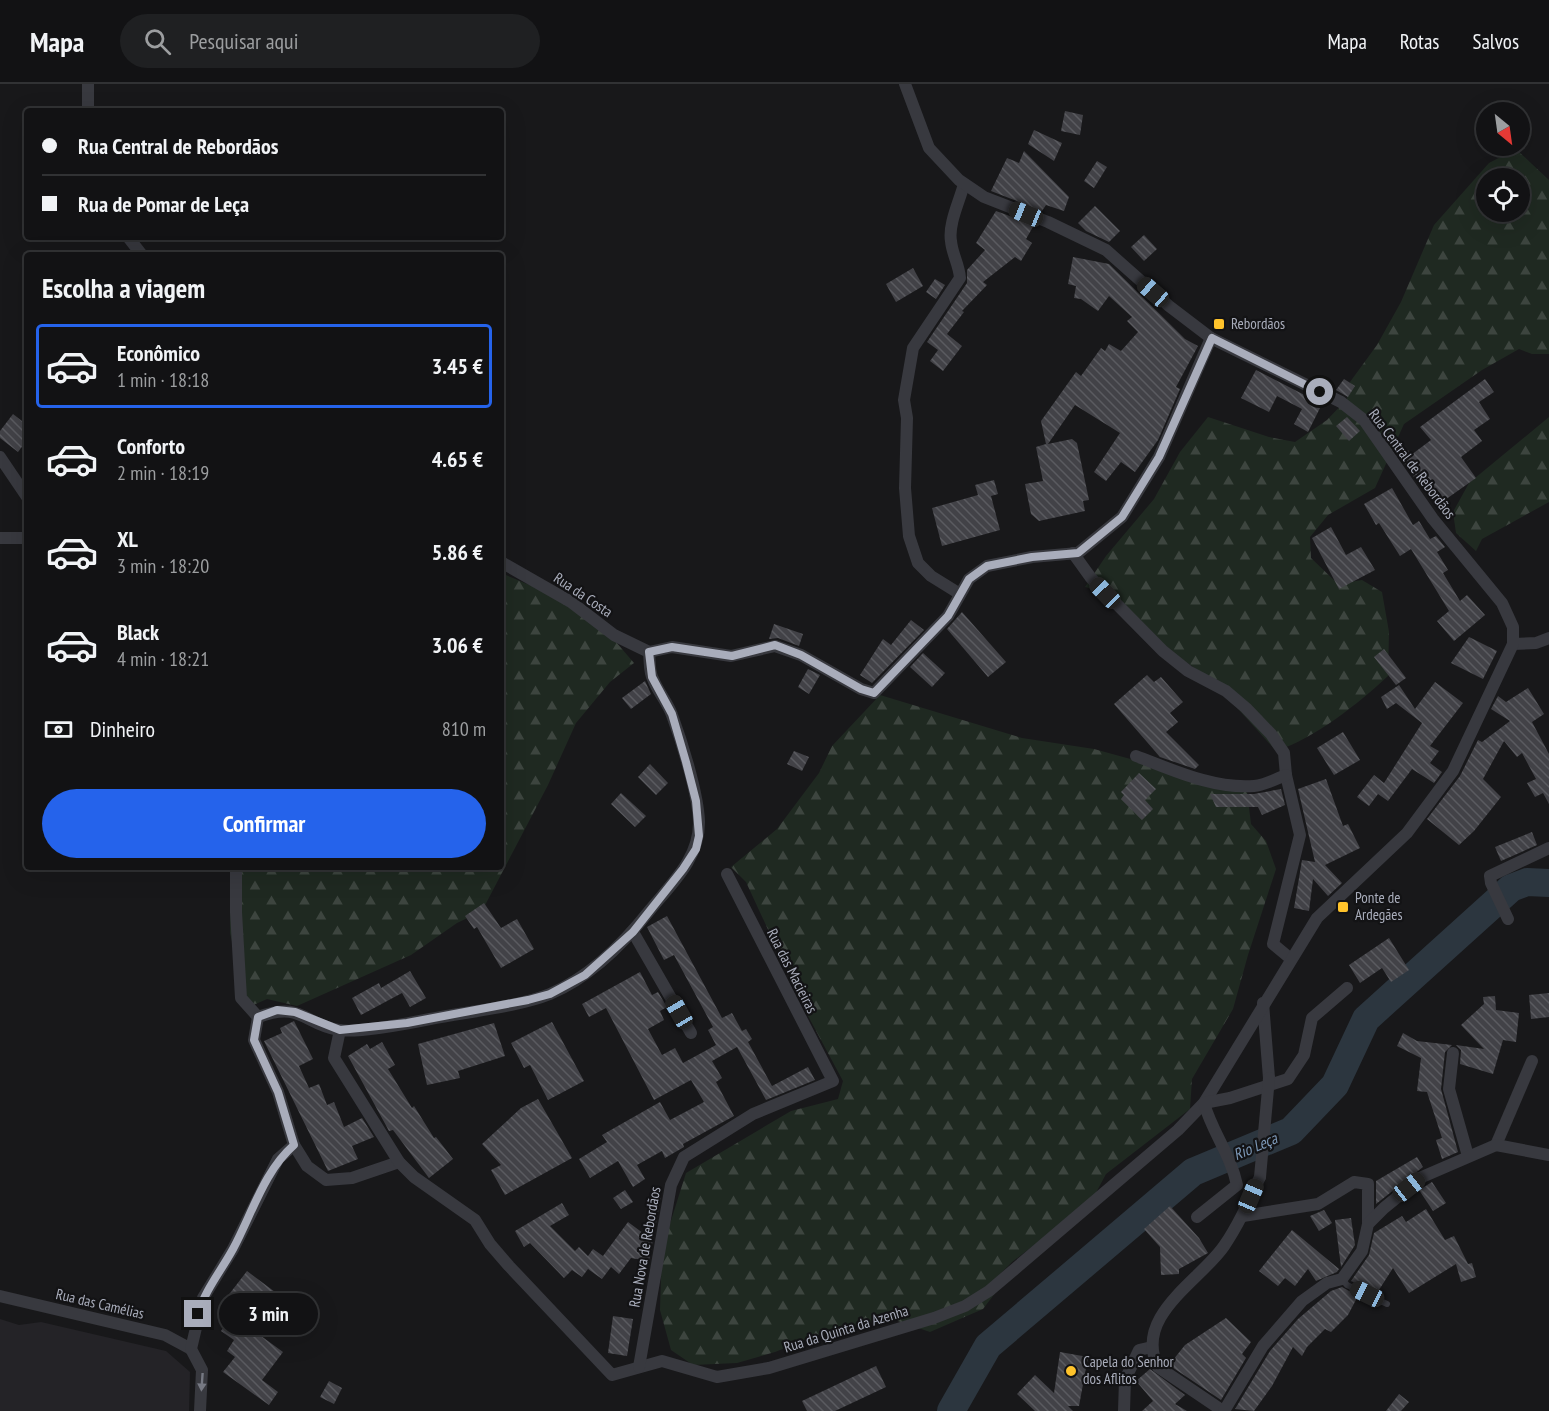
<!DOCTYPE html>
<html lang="pt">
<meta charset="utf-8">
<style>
:root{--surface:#121214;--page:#1f2022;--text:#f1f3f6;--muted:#9c9ea0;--line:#313234;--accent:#2563eb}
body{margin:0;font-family:"PT Sans Narrow",sans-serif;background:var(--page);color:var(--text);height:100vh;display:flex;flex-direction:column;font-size:22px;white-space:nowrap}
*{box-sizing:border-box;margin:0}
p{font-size:20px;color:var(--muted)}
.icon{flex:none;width:33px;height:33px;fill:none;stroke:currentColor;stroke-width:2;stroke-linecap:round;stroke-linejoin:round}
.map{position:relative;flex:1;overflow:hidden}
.drawer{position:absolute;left:24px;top:168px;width:480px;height:618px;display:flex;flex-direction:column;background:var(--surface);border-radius:6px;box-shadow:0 6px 24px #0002,0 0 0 2px var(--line)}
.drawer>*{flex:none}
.banner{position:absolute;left:24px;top:24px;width:480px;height:132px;border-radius:6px;box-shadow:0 6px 24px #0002,0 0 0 2px var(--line);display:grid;align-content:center;height:132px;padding:0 18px;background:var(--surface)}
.needle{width:39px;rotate:151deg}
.tools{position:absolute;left:1476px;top:18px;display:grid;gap:12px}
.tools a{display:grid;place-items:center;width:54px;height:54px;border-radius:50%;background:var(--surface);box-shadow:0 6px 24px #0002,0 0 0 2px var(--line);font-size:30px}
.end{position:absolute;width:27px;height:27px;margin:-14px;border:8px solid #a9adbb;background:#111;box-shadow:0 0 0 3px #111}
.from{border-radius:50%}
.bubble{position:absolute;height:42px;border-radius:21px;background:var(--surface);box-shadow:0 6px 24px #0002,0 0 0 2px var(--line);font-size:20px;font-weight:600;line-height:42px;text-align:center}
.car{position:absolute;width:18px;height:36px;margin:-18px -9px;border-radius:8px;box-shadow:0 0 4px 2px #0007;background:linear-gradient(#222 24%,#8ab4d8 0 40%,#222 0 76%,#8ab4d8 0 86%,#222 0)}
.banner b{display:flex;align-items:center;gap:21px;height:57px;font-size:22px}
.banner b+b{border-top:2px solid var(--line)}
.banner i{width:15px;height:15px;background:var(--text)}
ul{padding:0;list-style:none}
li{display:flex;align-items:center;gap:18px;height:84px;margin:0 12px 9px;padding:0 6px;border:3px solid transparent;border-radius:6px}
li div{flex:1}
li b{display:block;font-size:22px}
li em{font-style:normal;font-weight:600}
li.active{border-color:var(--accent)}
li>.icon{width:54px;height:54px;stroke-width:1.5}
h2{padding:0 18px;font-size:27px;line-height:72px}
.pay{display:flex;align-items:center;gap:15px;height:66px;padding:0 18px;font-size:22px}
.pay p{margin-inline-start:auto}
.action{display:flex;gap:12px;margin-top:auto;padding:12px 18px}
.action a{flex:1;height:69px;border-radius:36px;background:var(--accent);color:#fff;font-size:24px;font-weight:600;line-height:69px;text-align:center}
header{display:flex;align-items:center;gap:36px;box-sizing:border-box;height:84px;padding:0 30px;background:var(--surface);border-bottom:2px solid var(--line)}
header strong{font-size:28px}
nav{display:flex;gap:33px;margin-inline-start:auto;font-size:21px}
.search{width:420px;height:54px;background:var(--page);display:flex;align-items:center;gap:15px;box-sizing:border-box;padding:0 21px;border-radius:33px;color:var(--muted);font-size:22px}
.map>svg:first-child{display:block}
.built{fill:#242327}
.forest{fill:url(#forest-firs);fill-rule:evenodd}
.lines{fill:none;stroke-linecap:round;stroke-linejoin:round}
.river{stroke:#2c363f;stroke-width:28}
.building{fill:url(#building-back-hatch)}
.lane{stroke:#38393f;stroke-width:6}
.street{stroke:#38393f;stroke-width:12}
.street-bridge{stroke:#38393f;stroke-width:12}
.oneway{fill:#767983}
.route{stroke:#a9adbb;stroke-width:8}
.poi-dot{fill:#ffc32b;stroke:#131315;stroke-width:2}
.labels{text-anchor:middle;stroke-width:4.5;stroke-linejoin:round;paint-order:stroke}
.poi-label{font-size:15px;fill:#a9adbb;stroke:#131315;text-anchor:start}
.street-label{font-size:15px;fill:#a9adbb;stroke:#131315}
.water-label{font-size:16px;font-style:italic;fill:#7d99b8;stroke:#131315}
</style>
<header>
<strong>Mapa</strong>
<div class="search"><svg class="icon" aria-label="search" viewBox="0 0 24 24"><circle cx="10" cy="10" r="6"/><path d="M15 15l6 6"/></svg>Pesquisar aqui</div>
<nav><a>Mapa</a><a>Rotas</a><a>Salvos</a></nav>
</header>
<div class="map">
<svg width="1549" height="1327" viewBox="0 0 1549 1327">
<defs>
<pattern id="forest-firs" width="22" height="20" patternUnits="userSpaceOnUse" patternTransform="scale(1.5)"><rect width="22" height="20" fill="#1f2921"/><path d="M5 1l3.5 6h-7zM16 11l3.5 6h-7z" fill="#3d453f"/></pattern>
<pattern id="building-back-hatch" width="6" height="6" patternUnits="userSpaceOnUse" patternTransform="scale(1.5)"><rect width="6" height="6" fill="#424247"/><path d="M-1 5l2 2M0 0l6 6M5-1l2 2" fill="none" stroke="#5a5b60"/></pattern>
</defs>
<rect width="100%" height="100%" fill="#18181a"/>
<!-- built -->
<polygon class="built" points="0,1235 19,1241 41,1238 166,1267 190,1288 189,1327 0,1327"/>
<!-- forest -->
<g class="forest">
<path d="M 1516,65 L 1549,96 L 1549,270 L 1532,270 L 1519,265 L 1482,286 L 1404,340 L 1375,404 L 1328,431 L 1310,453 L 1311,474 L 1338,500 L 1362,496 L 1382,508 L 1389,548 L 1388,592 C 1358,620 1315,654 1276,667 L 1212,596 L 1156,557 L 1093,505 L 1085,503 L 1106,472 L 1154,415 L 1180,368 L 1208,333 L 1269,353 L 1295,358 L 1327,336 L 1347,315 L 1350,298 L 1377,261 L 1401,218 L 1434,141 L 1489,79 ZM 1486,94 L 1520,94 L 1520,128 L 1486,128 Z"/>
<polygon points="1549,333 1549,418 1482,455 1476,467 1456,449 1453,428 1469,399"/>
<polygon points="501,489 556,512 616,558 634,579 610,598 576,639 548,701 482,827 457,839 411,871 297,922 267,915 247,924 230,849 230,783 501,783"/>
<polygon points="880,611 1022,654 1094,665 1247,707 1251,740 1266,757 1276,785 1248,871 1233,925 1192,995 1190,1025 1106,1090 1092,1116 1012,1178 999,1191 1002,1200 983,1225 930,1248 892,1235 820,1250 775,1268 737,1279 693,1281 671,1266 660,1226 662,1165 686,1089 791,1027 838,1015 843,997 807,930 746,798 731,783 777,745 819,689 832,662"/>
</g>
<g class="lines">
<!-- river -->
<polyline class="river" points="951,1327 988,1262 1193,1088 1291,1047 1335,1001 1366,935 1511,804 1527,798 1549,799"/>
</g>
<!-- building -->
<g class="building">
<polygon points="1065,27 1083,31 1080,51 1061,47"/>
<polygon points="1034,46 1062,59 1054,77 1028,60"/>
<polygon points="1024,67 1069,113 1064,127 1046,121 1042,127 991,107 1007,74 1019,79"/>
<polygon points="1097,77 1107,83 1094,104 1084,97"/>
<polygon points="1095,122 1120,147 1109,158 1086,147 1078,139"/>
<polygon points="996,127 1034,141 1026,155 1032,159 1021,177 1015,173 983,198 987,201 962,227 964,228 947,250 962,262 943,287 930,277 938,266 927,258 967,199 967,186 985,166 976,159"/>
<polygon points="1144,151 1157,165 1144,177 1131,163"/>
<polygon points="1073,173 1109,180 1185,255 1198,262 1176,303 1180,305 1158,356 1135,388 1121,378 1106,397 1094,388 1120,349 1075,321 1048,360 1072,355 1077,359 1089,416 1083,417 1085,427 1039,437 1031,430 1025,400 1043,397 1036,363 1046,360 1041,337 1076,288 1081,292 1101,264 1105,267 1109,260 1121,267 1138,248 1127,237 1132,233 1109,212 1098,227 1081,215 1074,214 1076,202 1068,200"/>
<polygon points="913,184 923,202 896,218 886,200"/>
<polygon points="935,195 945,201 936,215 926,208"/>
<polygon points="1256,286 1322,320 1308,348 1294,340 1302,325 1277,312 1269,328 1241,314"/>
<polygon points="1344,295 1355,302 1348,313 1336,306"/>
<polygon points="1485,295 1494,308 1479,318 1490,335 1474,346 1482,357 1461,373 1476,394 1442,418 1421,388 1414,393 1399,372 1408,366 1411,371 1431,356 1420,343"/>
<polygon points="13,330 27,341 27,356 18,368 0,354 0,347"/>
<polygon points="1347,333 1360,347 1349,357 1336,342"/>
<polygon points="994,396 998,410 991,412 1000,446 942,462 932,424 978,411 975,401"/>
<polygon points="1392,404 1413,441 1419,437 1430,455 1436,452 1445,463 1437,468 1448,486 1443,489 1460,517 1467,511 1485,531 1454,557 1437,537 1449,527 1411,465 1400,472 1379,439 1376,441 1364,420"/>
<polygon points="1331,443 1346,471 1361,463 1375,486 1339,505 1312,454"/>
<polygon points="962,528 1006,578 988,593 947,545"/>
<polygon points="911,536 924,546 872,599 860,591 883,555 891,561"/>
<polygon points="774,540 803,550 799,562 778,554 769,555"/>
<polygon points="1469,553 1497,567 1483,595 1451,579"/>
<polygon points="1384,565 1406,594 1396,601 1374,573"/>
<polygon points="923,569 945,589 932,603 910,583"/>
<polygon points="808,585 820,591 809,610 798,603"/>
<polygon points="1147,591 1154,598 1161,593 1183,618 1170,629 1178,638 1166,648 1199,681 1195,685 1160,673 1114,620"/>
<polygon points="645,597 651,610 631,625 622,614"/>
<polygon points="1435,598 1463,619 1430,662 1439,667 1430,679 1442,688 1434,699 1412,685 1388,717 1378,710 1369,722 1357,713 1374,691 1384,699 1422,639 1396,619 1387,625 1381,613 1399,601 1415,625"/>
<polygon points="1528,604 1544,630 1532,638 1549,670 1549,720 1543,709 1535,713 1527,699 1536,695 1522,669 1517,673 1504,657 1483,695 1501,713 1474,747 1459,761 1427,735 1460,692 1478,656 1482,658 1510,637 1491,625 1498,612 1506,618"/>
<polygon points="1343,648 1360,676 1334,691 1317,664"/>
<polygon points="794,667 809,673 802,687 787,680"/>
<polygon points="650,680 668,699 656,711 638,693"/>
<polygon points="1139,689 1156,705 1145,716 1153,725 1142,736 1121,715 1124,711 1121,708"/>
<polygon points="1326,695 1343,742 1348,740 1360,764 1325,781 1342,799 1328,812 1313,795 1309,827 1294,824 1302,776 1315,778 1298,705"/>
<polygon points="1281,705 1285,721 1262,731 1258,723 1216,723 1210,710 1254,710"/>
<polygon points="621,709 646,732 635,743 611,720"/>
<polygon points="1532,748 1537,761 1501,777 1495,763"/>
<polygon points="484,819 501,844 517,835 534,865 501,884 477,843 474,845 465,832"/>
<polygon points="667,832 722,934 732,929 742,947 746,945 752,955 748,958 772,1002 808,983 815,996 766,1016 737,963 712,977 722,994 716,998 734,1032 683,1060 684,1063 665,1074 662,1067 637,1081 645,1095 633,1103 618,1077 590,1094 579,1075 607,1058 602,1051 660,1018 670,1036 704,1018 691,996 654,1016 606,924 589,933 582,920 640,888 652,911 658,908 667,923 660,927 664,936 648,945 662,971 675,964 683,979 716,961 708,946 713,943 674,871 664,876 647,843"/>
<polygon points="1389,854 1409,886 1391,898 1382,884 1360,899 1349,881"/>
<polygon points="410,887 426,914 410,923 402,909 361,931 352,914 379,899 381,904"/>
<polygon points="1549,909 1549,933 1531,935 1529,911"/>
<polygon points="1495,912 1496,926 1519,929 1516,958 1503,956 1493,990 1460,980 1461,966 1456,961 1484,965 1461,941 1484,920 1483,913"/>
<polygon points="294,937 313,975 299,982 309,1004 319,1000 327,1021 334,1018 344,1043 362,1034 374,1053 352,1062 358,1075 328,1087 264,957 282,949 280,944"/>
<polygon points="552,938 584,997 548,1016 530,981 524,984 511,959"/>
<polygon points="494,939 505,972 458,987 460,994 427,1001 418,960"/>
<polygon points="1403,949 1417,957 1452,961 1445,968 1441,1005 1458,1068 1442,1075 1436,1056 1442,1054 1427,1008 1417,1007 1421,974 1397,962"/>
<polygon points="382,958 395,981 388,985 412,1024 414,1022 434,1054 436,1053 453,1075 429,1094 393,1046 389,1047 348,972 367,960 370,965"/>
<polygon points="538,1015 572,1074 505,1111 491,1086 501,1081 482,1060 521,1024"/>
<polygon points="1417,1073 1423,1083 1376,1120 1376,1097"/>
<polygon points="1432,1098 1446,1119 1433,1127 1419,1106"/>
<polygon points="625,1106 633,1118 621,1125 613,1114"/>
<polygon points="655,1111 661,1112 649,1177 631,1174 619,1190 611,1183 602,1195 588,1185 582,1193 572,1186 564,1194 530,1159 524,1163 515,1147 562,1119 569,1131 550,1142 575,1167 579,1163 588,1172 593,1165 603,1172 628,1138 647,1152"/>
<polygon points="1170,1122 1199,1154 1208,1169 1179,1185 1179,1190 1161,1191 1160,1163 1144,1145"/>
<polygon points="1426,1125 1445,1156 1454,1152 1468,1180 1472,1179 1476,1193 1461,1198 1456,1180 1409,1209 1393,1184 1377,1209 1351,1197 1369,1171 1374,1149 1402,1132 1406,1138"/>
<polygon points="1324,1126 1332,1139 1319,1147 1310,1132"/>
<polygon points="1351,1134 1355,1161 1341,1183 1335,1136"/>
<polygon points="1292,1146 1339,1185 1337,1188 1316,1197 1308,1185 1295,1202 1285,1194 1278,1202 1259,1187"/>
<polygon points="247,1187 283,1214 257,1249 283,1268 262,1296 278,1308 269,1321 223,1288 235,1273 227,1267 234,1256 221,1247 236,1227 224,1217"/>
<polygon points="1342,1203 1358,1212 1348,1231 1331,1248 1325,1245 1307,1263 1302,1272 1293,1263 1272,1302 1254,1327 1235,1325 1270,1267 1298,1235 1331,1207"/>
<polygon points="613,1232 633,1235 627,1272 608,1269"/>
<polygon points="1226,1234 1251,1258 1242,1270 1246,1274 1221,1316 1169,1281 1185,1261"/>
<polygon points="1060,1268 1088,1273 1079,1322 1068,1322 1073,1327 1035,1327 1017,1310 1035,1291 1054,1309"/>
<polygon points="876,1282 886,1303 835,1327 807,1327 802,1317"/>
<polygon points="1150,1285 1185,1311 1175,1320 1187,1327 1142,1327 1153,1317 1136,1297"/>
<polygon points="329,1297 342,1304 334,1320 320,1313"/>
<polygon points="1399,1310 1409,1318 1401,1327 1386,1327"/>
</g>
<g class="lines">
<!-- lane -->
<polyline class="lane" points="1342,1195 1347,1201 1387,1220"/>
<!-- street -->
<g class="street">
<polyline points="88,0 88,27"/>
<polyline points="128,153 142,171"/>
<polyline points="0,373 27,413"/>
<polyline points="0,454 27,454"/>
<polyline points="1073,469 1091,494 1163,567 1188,587 1226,607 1246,624 1271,650 1284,669 1286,691 1300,751 1273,860 1291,875"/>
<polyline points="501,478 571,518 614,551 649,568"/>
<path d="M 960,510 L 931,492 L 918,479 L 909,452 L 905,404 L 907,334 L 904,316 L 913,264 L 960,194 C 959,180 952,170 951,157 C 948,140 960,116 964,100"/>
<polyline points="1513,560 1536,559 1549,554"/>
<polyline points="649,568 672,563 731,572 775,562 801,571 861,605 874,609 948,532 969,495 987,482 1032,473 1078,469 1122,433 1159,373 1211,254"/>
<path d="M 1136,672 C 1173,686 1213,705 1254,702 C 1265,701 1276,695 1286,691"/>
<polyline points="236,783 236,828 241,914 258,933"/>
<polyline points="1508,835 1491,799 1490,792 1549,764"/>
<polyline points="633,848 691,949"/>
<polyline points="1263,919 1269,994"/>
<path d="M 258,933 C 302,917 303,940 339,946 C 357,949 410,939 430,935 C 465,928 518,923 550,910 C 590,893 624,859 650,826 C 672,799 700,774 699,737 C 698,710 682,658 672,631 C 668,619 658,608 653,595 C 649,588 650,577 649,568"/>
<polyline points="258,933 254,956 278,1008 294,1061 307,1082 326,1096 352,1094 399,1078"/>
<polyline points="340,946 334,974 399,1078 414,1093 475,1136 490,1160 509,1182 612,1291 662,1277 717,1293 769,1284 934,1234 965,1222 989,1207 1178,1046 1204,1019 1317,834 1407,749 1453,687 1513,560 1513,543 1502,519 1433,435 1364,336 1341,318 1211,254 1169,222 1106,166 1048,138 984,113 959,96 929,64 905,0"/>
<polyline points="1453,969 1449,1005 1468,1072"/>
<polyline points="1496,1061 1532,977"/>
<polyline points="1243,1132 1318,1120 1354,1098 1368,1100 1368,1140"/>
<path d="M 1197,1133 L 1237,1101 C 1231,1071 1212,1048 1204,1019 L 1230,1014 L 1288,995 L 1304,971 L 1312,934 L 1347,904"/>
<polyline points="0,1212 165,1251 191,1265"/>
<polyline points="639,1283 671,1101 684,1073 753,1030 833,997 727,790"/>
<polyline points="200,1327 202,1286 191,1265 203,1214 233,1165 278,1075 294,1061"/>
<polyline points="1124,1327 1125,1296 1139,1266 1152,1263"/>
<path d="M 1223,1327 L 1158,1283 C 1133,1232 1200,1197 1224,1162 C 1239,1140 1249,1117 1260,1093"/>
<polyline points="1224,1327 1263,1262 1302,1217 1327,1199 1342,1195 1362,1167 1368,1140 1384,1124 1422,1093 1496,1061 1549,1071"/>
</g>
<!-- street-bridge -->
<polyline class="street-bridge" points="1260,1093 1269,994"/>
</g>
<!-- one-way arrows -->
<defs><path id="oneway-solid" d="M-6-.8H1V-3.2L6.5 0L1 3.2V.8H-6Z" transform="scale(1.5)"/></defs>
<use class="oneway" href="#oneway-solid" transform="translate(202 1298) rotate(94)"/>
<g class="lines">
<!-- route -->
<path class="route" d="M 198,1230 C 205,1206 221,1187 233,1165 C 252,1130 264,1087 294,1061 L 278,1008 L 254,956 L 258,933 L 277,926 L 295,928 L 340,946 L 407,939 L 528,916 L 550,910 L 585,891 L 633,848 L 683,785 L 696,765 L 699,752 L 696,717 L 686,678 L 672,630 L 652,593 L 649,568 L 672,563 L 732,572 L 775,561 L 801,571 L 861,605 L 874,609 L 948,532 L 969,495 L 987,482 L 1032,473 L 1078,469 L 1122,433 L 1159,373 L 1212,254 L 1320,308"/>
</g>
<!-- markers -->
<g class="poi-dot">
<rect x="1213" y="234" width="12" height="12" rx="3"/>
<rect x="1337" y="817" width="12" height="12" rx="3"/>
<circle cx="1071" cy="1287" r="6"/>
</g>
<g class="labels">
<!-- poi labels -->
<g class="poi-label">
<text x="1231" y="245">Rebordãos</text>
<text x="1355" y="819">Ponte de<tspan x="1355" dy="17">Ardegães</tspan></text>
<text x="1083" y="1283">Capela do Senhor<tspan x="1083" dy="17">dos Aflitos</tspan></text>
</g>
<!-- street labels -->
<g class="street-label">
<text transform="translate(1412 380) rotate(53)" y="5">Rua Central de Rebordãos</text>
<text transform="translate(583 511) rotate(34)" y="5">Rua da Costa</text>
<text transform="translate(792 887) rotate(63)" y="5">Rua das Macieiras</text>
<text transform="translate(645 1163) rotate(-80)" y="5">Rua Nova de Rebordãos</text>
<text transform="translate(100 1220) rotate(13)" y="5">Rua das Camélias</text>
<text transform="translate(846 1245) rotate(-17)" y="5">Rua da Quinta da Azenha</text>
</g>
<!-- water labels -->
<g class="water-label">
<text transform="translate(1255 1062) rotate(-23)" y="6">Rio Leça</text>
</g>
</g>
</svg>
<div class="tools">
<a><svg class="needle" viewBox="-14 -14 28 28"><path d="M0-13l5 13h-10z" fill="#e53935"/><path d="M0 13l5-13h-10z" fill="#9c9ea0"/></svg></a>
<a><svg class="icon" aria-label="locate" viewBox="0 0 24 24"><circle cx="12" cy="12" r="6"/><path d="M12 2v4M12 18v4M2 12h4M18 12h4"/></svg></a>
</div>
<i class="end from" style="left:1320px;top:308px"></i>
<i class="end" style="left:198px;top:1230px"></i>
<div class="bubble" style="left:219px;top:1209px;width:99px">3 min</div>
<i class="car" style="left:1026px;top:130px;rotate:292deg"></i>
<i class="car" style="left:1153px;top:208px;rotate:311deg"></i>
<i class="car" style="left:1105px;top:509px;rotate:316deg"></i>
<i class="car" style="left:679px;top:928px;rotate:330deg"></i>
<i class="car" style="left:1409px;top:1103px;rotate:52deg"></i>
<i class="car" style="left:1251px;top:1112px;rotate:23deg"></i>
<i class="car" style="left:1367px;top:1210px;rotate:296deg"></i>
<div class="banner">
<b><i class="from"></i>Rua Central de Rebordãos</b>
<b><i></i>Rua de Pomar de Leça</b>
</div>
<section class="drawer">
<h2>Escolha a viagem</h2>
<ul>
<li class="active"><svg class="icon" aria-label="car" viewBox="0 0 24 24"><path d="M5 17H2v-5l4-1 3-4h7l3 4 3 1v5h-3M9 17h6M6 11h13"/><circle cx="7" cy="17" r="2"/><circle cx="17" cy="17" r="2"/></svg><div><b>Econômico</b><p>1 min · 18:18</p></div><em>3.45 €</em></li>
<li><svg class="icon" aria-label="car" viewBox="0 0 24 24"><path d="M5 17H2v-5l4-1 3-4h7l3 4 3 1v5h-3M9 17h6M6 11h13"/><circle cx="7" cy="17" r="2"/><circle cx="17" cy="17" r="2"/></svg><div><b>Conforto</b><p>2 min · 18:19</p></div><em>4.65 €</em></li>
<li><svg class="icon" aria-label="car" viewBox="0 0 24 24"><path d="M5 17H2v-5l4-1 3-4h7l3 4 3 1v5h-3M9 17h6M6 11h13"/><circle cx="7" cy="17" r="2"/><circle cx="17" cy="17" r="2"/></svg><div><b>XL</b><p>3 min · 18:20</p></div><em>5.86 €</em></li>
<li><svg class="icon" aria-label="car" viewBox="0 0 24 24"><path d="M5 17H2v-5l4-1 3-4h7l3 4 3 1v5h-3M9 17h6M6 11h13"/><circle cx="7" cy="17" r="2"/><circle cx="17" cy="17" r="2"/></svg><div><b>Black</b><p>4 min · 18:21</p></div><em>3.06 €</em></li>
</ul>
<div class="pay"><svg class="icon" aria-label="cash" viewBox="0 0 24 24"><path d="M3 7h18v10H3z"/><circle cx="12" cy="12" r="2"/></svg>Dinheiro<p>810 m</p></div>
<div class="action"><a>Confirmar</a></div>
</section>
</div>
